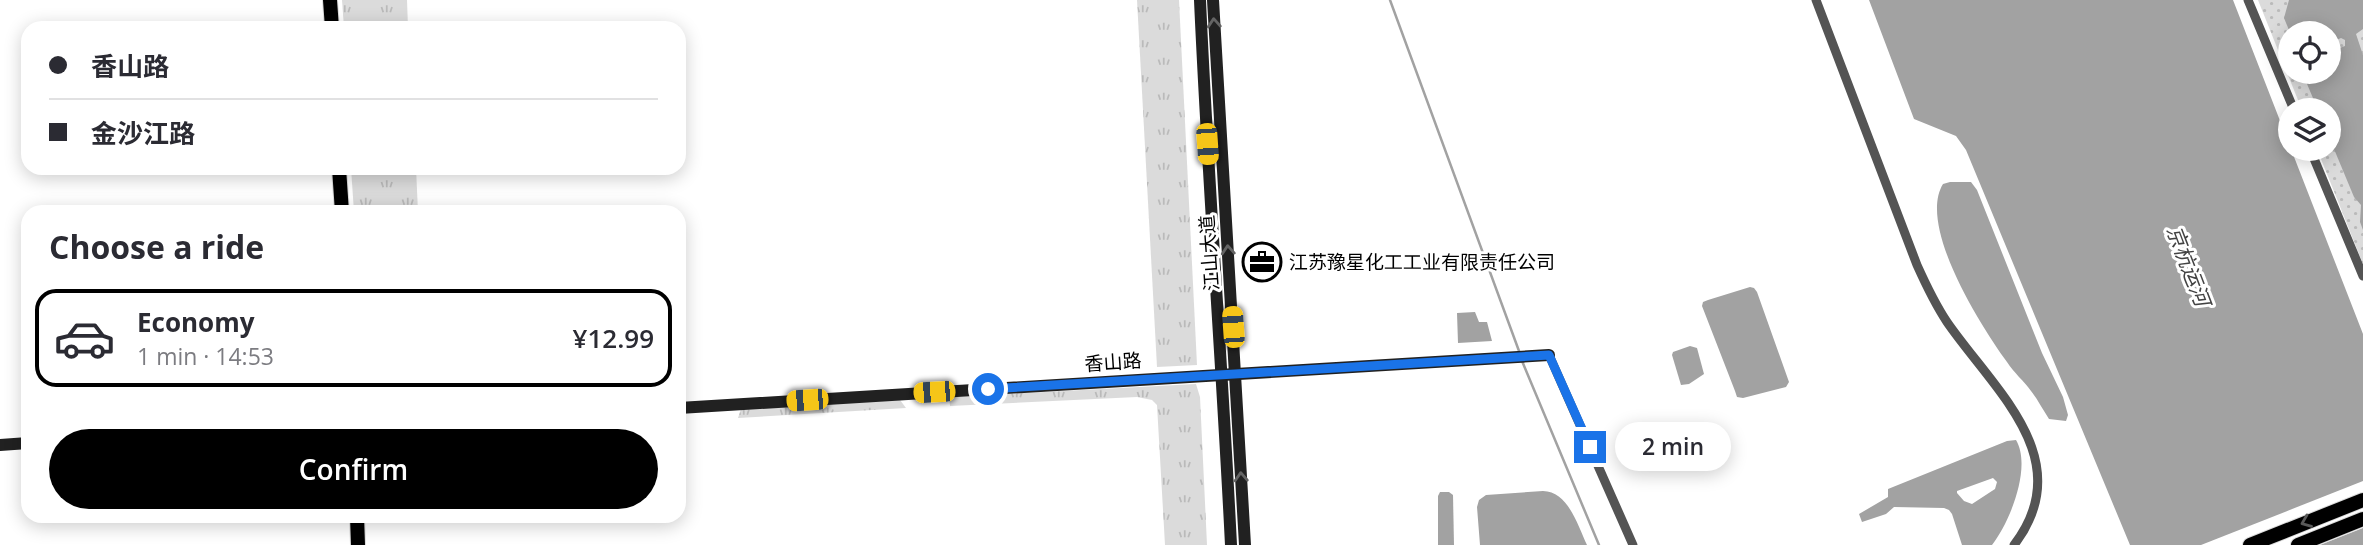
<!DOCTYPE html>
<meta charset="utf-8">
<style>
:root{--surface:#fff;--page:#f2f2f3;--text:#2b2b33;--muted:#7c7c81;--line:#e1e1e2;--accent:#000}
body{margin:0;font-family:"Open Sans","Noto Sans SC",sans-serif;background:var(--page);color:var(--text);height:100vh;display:flex;flex-direction:column;font-size:26px;white-space:nowrap}
*{box-sizing:border-box;margin:0}
p{font-size:23px;color:var(--muted)}
.icon{flex:none;width:38px;height:38px;fill:none;stroke:currentColor;stroke-width:2;stroke-linecap:round;stroke-linejoin:round}
.map{position:relative;flex:1;overflow:hidden}
.details{position:absolute;left:21px;top:205px;width:665px;height:318px;display:flex;flex-direction:column;background:var(--surface);border-radius:21px;box-shadow:0 4px 18px #0003}
.details>*{flex:none}
.top-card{position:absolute;left:21px;top:21px;width:665px;height:154px;border-radius:21px;box-shadow:0 4px 18px #0003;display:grid;align-content:center;height:154px;padding:0 28px;background:var(--surface)}
.fabs{position:absolute;left:2278px;top:21px;display:grid;gap:14px}
.fabs a{display:grid;place-items:center;width:63px;height:63px;border-radius:50%;background:var(--surface);box-shadow:0 4px 18px #0003;font-size:35px}
.end{position:absolute;width:32px;height:32px;margin:-16px;border:9px solid #1a73e8;background:#fff;box-shadow:0 0 0 4px #fff}
.from{border-radius:50%}
.bubble{position:absolute;height:49px;border-radius:24px;background:var(--surface);box-shadow:0 4px 18px #0003;font-size:23px;font-weight:600;line-height:49px;text-align:center}
.car{position:absolute;width:21px;height:42px;margin:-21px -10px;border-radius:9px;box-shadow:0 0 5px 2px #0007;background:linear-gradient(#f5c518 24%,#345 0 40%,#f5c518 0 76%,#345 0 86%,#f5c518 0)}
.top-card b{display:flex;align-items:center;gap:24px;height:66px;font-size:26px}
.top-card b+b{border-top:2px solid var(--line)}
.top-card i{width:18px;height:18px;background:var(--text)}
ul{padding:0;list-style:none}
li{display:flex;align-items:center;gap:21px;height:98px;margin:0 14px 10px;padding:0 14px;border:4px solid transparent;border-radius:21px}
li div{flex:1}
li b{display:block;font-size:26px}
li em{font-style:normal;font-weight:600}
li.selected{border-color:var(--accent)}
li>.icon{width:63px;height:63px;stroke-width:1.5}
h2{padding:0 28px;font-size:32px;line-height:84px}
.action{display:flex;gap:14px;margin-top:auto;padding:14px 28px}
.action a{flex:1;height:80px;border-radius:42px;background:var(--accent);color:#fff;font-size:28px;font-weight:600;line-height:80px;text-align:center}
.map>svg:first-child{display:block}
.grass{fill:url(#grass-tufts)}
.park{fill:url(#park-dots);fill-rule:evenodd}
.water{fill:#a2a2a2;fill-rule:evenodd}
.pier{fill:#fff}
.lines{fill:none;stroke-linecap:round;stroke-linejoin:round}
.stream{stroke:#a2a2a2;stroke-width:2.5}
.primary-casing{stroke:#dbdbdb;stroke-width:16}
.street{stroke:#545454;stroke-width:9}
.secondary{stroke:#212121;stroke-width:12}
.primary{stroke:#000;stroke-width:14}
.oneway{stroke:#646464}
.oneway2{stroke:#595959}
.route{stroke:#1a73e8;stroke-width:9}
.labels{text-anchor:middle;stroke-width:6;stroke-linejoin:round;paint-order:stroke}
.street-label{font-size:19px;fill:#000;stroke:#fff}
.poi-label{font-size:19px;fill:#000;stroke:#fff;text-anchor:start}
.water-label{font-size:21px;font-style:italic;fill:#434343;stroke:#fff}
</style>
<div class="map">
<svg width="2363" height="545" viewBox="0 0 2363 545">
<defs>
<pattern id="grass-tufts" width="24" height="20" patternUnits="userSpaceOnUse" patternTransform="scale(1.75)"><rect width="24" height="20" fill="#dbdbdb"/><path d="M3 7l-1-3M5 7V3M7 7l1-3M15 17l-1-3M17 17v-4M19 17l1-3" fill="none" stroke="#bababa"/></pattern>
<pattern id="park-dots" width="8" height="8" patternUnits="userSpaceOnUse" patternTransform="scale(1.75)"><rect width="8" height="8" fill="#dbdbdb"/><path d="M2 2h.1M6 6h.1" fill="none" stroke="#bababa" stroke-width="1.8" stroke-linecap="round"/></pattern>
</defs>
<rect width="100%" height="100%" fill="#fff"/>
<!-- grass -->
<g class="grass">
<polygon points="342,0 407,0 408,28 344,28"/>
<polygon points="1137,0 1179,0 1197,365 1157,367"/>
<polygon points="351,168 416,168 418,212 354,212"/>
<polygon points="1196,384 1200,397 1207,545 1165,545 1157,405 1152,400 1137,397 950,406 949,397"/>
<polygon points="900,400 906,408 738,418 741,409"/>
</g>
<!-- park -->
<path class="park" d="M 2258,0 L 2363,0 L 2363,264 L 2317,149 L 2329,149 L 2329,110 L 2302,110 ZM 2291,33 L 2329,33 L 2329,72 L 2291,72 Z"/>
<!-- water -->
<g class="water">
<polygon points="1869,0 2233,0 2363,334 2363,545 2130,545 1966,150 1956,136 1914,119"/>
<polygon points="2289,0 2363,0 2363,29 2356,34 2363,55 2363,230 2360,222 2361,205 2354,197 2329,137 2329,110 2318,110 2302,72 2329,72 2329,52 2345,46 2345,40 2341,38 2329,43 2329,33 2291,33 2291,35 2284,18"/>
<path d="M 1950,182 L 1971,182 L 1977,190 L 2042,353 L 2063,397 L 2068,415 L 2066,421 L 2049,419 C 2043,410 2038,400 2031,391 C 2024,381 2014,373 2007,362 C 1982,328 1917,226 1943,184 Z"/>
<polygon points="1750,287 1754,288 1757,292 1789,382 1786,387 1743,398 1737,397 1735,391 1702,306 1703,302 1708,300"/>
<polygon points="1475,312 1479,322 1487,322 1492,341 1458,343 1457,313"/>
<polygon points="1690,346 1697,348 1704,374 1689,384 1681,385 1672,355 1673,352"/>
<path d="M 2016,440 C 2032,467 2010,522 1992,545 L 1962,545 L 1952,514 L 1949,510 L 1944,508 L 1894,507 L 1886,514 L 1862,522 L 1859,514 L 1888,497 L 1888,489 L 2007,441 ZM 1993,478 L 1997,482 L 1995,489 L 1972,504 L 1964,501 L 1957,493 L 1957,491 Z"/>
<path d="M 1543,491 C 1568,491 1578,526 1587,545 L 1480,545 L 1477,507 L 1479,500 L 1486,495 Z"/>
<polygon points="1440,492 1449,492 1453,495 1454,545 1438,545 1438,496"/>
</g>
<!-- pier -->
<polygon class="pier" points="2363,481 2363,528 2320,545 2201,545"/>
<g class="lines">
<!-- stream -->
<g class="stream">
<polyline points="1390,0 1519,351"/>
<polyline points="1522,361 1599,545"/>
</g>
<defs>
<g id="primary">
<polyline points="330,0 332,28"/>
<polyline points="339,168 342,212"/>
<polyline points="357,516 358,545"/>
<polyline points="2250,545 2363,500"/>
<polyline points="2298,545 2363,519"/>
</g>
</defs>
<!-- primary casing -->
<use href="#primary" class="primary-casing"/>
<!-- street -->
<g class="street">
<path d="M 1816,0 L 1917,265 C 1926,285 1935,304 1947,322 C 1993,389 2080,459 2014,545"/>
<polyline points="2248,0 2294,110"/>
<polyline points="2310,149 2363,276"/>
<polyline points="1549,355 1633,545"/>
</g>
<!-- secondary -->
<g class="secondary">
<path d="M 1200,0 C 1208,182 1222,363 1231,545"/>
<polyline points="1213,0 1245,545"/>
<polyline points="679,408 1549,355"/>
<polyline points="0,445 28,443"/>
</g>
<!-- primary -->
<use href="#primary" class="primary"/>
</g>
<!-- one-way arrows -->
<defs><path id="oneway-chevron" d="M-2-3.5L2.5 0L-2 3.5" fill="none" stroke-width="1.6" stroke-linecap="round" stroke-linejoin="round" transform="scale(1.75)"/></defs>
<g class="oneway">
<use href="#oneway-chevron" transform="translate(1214 23) rotate(-94)"/>
<use href="#oneway-chevron" transform="translate(1228 250) rotate(-94)"/>
<use href="#oneway-chevron" transform="translate(1241 477) rotate(-93)"/>
</g>
<use class="oneway2" href="#oneway-chevron" transform="translate(2306 522) rotate(158)"/>
<g class="lines">
<!-- route -->
<polyline class="route" points="988,389 1549,355 1590,447"/>
</g>
<!-- icons -->
<defs>
<symbol id="office-ring" viewBox="-11 -11 22 22"><circle r="9.5" fill="#fff" stroke="#000" stroke-width="1.5"/><path d="M-6-3h4V-5.5h4V-3h4V5H-6ZM-1-4.5V-3h2v-1.5ZM-6 0V1H6V0Z" fill="#000"/></symbol>
</defs>
<g fill-rule="evenodd">
<use href="#office-ring" x="1240" y="240" width="44" height="44"/>
</g>
<g class="labels">
<!-- street labels -->
<g class="street-label">
<text transform="translate(1209 253) rotate(-94)" y="7">江山大道</text>
<text transform="translate(1113 362) rotate(-4)" y="7">香山路</text>
</g>
<!-- poi labels -->
<g class="poi-label">
<text x="1289" y="269">江苏豫星化工工业有限责任公司</text>
</g>
<!-- water labels -->
<g class="water-label">
<text transform="translate(2188 266) rotate(69)" y="7">京杭运河</text>
</g>
</g>
</svg>
<div class="fabs">
<a><svg class="icon" aria-label="locate" viewBox="0 0 24 24"><circle cx="12" cy="12" r="6"/><path d="M12 2v4M12 18v4M2 12h4M18 12h4"/></svg></a>
<a><svg class="icon" aria-label="layers" viewBox="0 0 24 24"><path d="M12 4l9 5-9 5-9-5zM3 14l9 5 9-5"/></svg></a>
</div>
<i class="end from" style="left:988px;top:389px"></i>
<i class="end" style="left:1590px;top:447px"></i>
<div class="bubble" style="left:1615px;top:422px;width:116px">2 min</div>
<i class="car" style="left:1207px;top:144px;rotate:176deg"></i>
<i class="car" style="left:1233px;top:327px;rotate:356deg"></i>
<i class="car" style="left:934px;top:392px;rotate:267deg"></i>
<i class="car" style="left:807px;top:400px;rotate:266deg"></i>
<div class="top-card">
<b><i class="from"></i>香山路</b>
<b><i></i>金沙江路</b>
</div>
<section class="details">
<h2>Choose a ride</h2>
<ul>
<li class="selected"><svg class="icon" aria-label="car" viewBox="0 0 24 24"><path d="M5 17H2v-5l4-1 3-4h7l3 4 3 1v5h-3M9 17h6M6 11h13"/><circle cx="7" cy="17" r="2"/><circle cx="17" cy="17" r="2"/></svg><div><b>Economy</b><p>1 min · 14:53</p></div><em>¥12.99</em></li>
</ul>
<div class="action"><a>Confirm</a></div>
</section>
</div>
